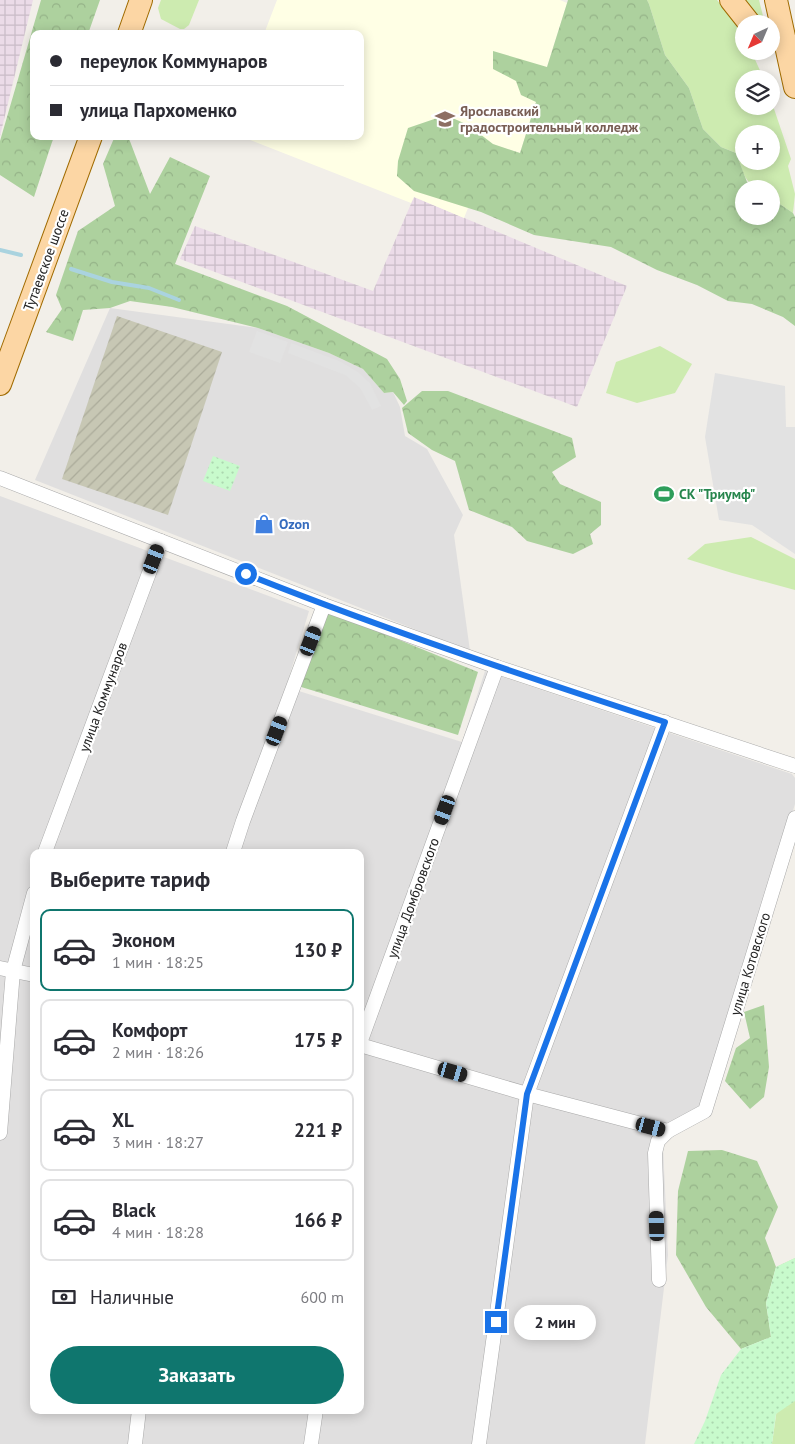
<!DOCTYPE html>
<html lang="ru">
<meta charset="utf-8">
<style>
:root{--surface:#fff;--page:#f2f2f3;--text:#2b2b33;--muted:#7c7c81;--line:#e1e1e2;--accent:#0f766e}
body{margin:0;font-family:"PT Sans",sans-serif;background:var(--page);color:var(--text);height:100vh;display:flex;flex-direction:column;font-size:19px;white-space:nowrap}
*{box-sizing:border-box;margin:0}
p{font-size:16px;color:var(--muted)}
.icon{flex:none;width:28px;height:28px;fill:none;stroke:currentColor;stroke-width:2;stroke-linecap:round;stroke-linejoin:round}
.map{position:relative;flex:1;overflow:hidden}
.side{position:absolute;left:30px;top:849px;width:334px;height:565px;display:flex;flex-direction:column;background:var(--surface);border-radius:10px;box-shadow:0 2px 12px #0003}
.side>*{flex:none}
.hud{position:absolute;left:30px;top:30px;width:334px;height:110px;border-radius:10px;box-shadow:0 2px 12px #0003;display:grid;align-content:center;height:110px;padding:0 20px;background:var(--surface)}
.needle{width:32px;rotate:224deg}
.tools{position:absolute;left:735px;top:15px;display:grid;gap:10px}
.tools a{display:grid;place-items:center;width:45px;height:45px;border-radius:50%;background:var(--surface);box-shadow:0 2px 12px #0003;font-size:25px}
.end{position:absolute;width:22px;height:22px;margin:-11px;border:6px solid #1a73e8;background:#fff;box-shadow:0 0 0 2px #fff}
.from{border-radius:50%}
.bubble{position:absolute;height:35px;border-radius:18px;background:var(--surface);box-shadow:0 2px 12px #0003;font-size:16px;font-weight:700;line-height:35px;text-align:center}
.car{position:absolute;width:15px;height:30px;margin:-15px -8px;border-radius:6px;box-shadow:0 0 4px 1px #0007;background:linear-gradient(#222 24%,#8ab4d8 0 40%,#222 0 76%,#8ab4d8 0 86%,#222 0)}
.hud b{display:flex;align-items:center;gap:18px;height:48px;font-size:19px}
.hud b+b{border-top:1px solid var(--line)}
.hud i{width:12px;height:12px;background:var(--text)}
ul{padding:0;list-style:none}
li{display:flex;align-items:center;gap:15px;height:82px;margin:0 10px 8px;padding:0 10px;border:2px solid var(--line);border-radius:10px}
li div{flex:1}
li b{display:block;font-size:19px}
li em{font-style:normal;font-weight:700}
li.on{border-color:var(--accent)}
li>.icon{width:45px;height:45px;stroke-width:1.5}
h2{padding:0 20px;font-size:22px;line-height:60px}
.pay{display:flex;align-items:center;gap:12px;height:55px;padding:0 20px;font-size:19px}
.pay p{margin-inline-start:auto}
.primary-button{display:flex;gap:10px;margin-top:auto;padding:10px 20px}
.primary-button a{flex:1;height:58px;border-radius:30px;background:var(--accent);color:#fff;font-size:20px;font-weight:700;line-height:58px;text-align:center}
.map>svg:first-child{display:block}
.residential{fill:#e0dfdf;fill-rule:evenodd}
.industrial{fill:url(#industrial-grid)}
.education{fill:#ffffe5}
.construction{fill:url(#construction-furrows)}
.grass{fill:#cdebb0;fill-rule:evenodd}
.forest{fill:url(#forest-crowns)}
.park{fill:url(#park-dots)}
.parking{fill:#e2e2e2}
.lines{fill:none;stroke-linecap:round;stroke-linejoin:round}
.stream{stroke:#aad3df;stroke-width:4}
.street-casing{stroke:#a9a9a9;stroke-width:15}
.primary-casing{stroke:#a06b00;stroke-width:24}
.street{stroke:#fff;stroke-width:14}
.primary{stroke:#fcd6a4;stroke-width:22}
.route{stroke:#1a73e8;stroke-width:6}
.labels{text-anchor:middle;stroke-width:4.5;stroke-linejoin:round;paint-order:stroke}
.education-label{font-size:14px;font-weight:bold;fill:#785e54;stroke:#fff;text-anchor:start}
.street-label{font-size:14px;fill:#222;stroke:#fff}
.leisure-label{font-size:14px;font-weight:bold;fill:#27864d;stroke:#fff;text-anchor:start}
.shop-label{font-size:14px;font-weight:bold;fill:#366cbe;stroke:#fff;text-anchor:start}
</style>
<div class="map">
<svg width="795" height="1444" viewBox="0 0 795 1444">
<defs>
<pattern id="industrial-grid" width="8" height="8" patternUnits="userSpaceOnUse" patternTransform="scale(1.25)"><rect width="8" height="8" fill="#ebdbe8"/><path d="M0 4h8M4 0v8" fill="none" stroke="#c9bcc7"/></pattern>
<pattern id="construction-furrows" width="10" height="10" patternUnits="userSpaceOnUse" patternTransform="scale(1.25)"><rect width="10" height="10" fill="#c7c7b4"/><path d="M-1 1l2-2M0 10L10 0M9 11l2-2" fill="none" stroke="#abab9a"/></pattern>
<pattern id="forest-crowns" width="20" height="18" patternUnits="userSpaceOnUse" patternTransform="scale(1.25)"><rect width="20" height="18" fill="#add19e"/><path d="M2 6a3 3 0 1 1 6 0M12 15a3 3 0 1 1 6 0" fill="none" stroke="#95b388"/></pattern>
<pattern id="park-dots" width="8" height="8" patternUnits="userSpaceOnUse" patternTransform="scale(1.25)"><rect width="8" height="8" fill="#c8facc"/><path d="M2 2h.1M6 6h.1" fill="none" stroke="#acd6af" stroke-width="1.8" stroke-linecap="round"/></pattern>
</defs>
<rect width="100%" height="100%" fill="#f2efe9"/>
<!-- residential -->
<g class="residential">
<polygon points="110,308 258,328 329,353 363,369 384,393 393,392 400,407 405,436 427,449 463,515 454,535 470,651 35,480"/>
<path d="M 0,496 L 309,611 L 286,687 L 462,742 L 485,671 L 792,774 L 795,778 L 795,804 L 701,1106 L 663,1146 L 668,1255 L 645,1444 L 0,1444 ZM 34,852 L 360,852 L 360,1410 L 34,1410 Z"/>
</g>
<!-- industrial -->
<g class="industrial">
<polygon points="0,0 33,0 0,136"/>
<polygon points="414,197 627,286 577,407 180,259 195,226 373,291"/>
</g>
<!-- education -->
<polygon class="education" points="277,0 560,0 567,3 520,153 493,145 464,218 414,197 411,203 240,136 360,136 360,34 264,34"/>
<!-- construction -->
<polygon class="construction" points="117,316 222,352 168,515 62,479"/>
<!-- grass -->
<g class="grass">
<polygon points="161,0 199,0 189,25 184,29 180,29 161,19 158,8"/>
<path d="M 647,0 L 717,0 L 729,14 L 744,37 L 744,51 L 751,51 L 764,79 L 744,79 L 744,106 L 771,106 L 771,100 L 791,159 L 788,166 L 795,194 L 793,213 L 771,198 L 771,189 C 744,189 745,175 736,153 L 721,147 L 703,129 L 689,88 L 665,55 L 649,4 ZM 744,134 L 771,134 L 771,161 L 744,161 Z"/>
<polygon points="741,0 759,0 765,24 760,24"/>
<polygon points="660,346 692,364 675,393 637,403 606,393 616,362"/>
<polygon points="751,537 795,559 795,590 732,573 687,559 705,544"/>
<polygon points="795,1258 795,1444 772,1444 780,1387 776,1267"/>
</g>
<!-- forest -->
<g class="forest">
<polygon points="41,0 100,0 88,34 34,34 34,136 54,136 34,197 0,175 0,141"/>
<polygon points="568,0 647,0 649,4 665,55 689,88 703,129 721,147 736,153 747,182 758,189 744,189 744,216 771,216 771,198 793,213 795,217 795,326 783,317 752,304 728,301 697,285 657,270 611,247 534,235 481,212 414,191 397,176 398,161 408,128 446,115 468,125 493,144 520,153 536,102 521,95 516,81 493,69 493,51 547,67"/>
<polygon points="115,136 128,136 150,194 170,157 210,176 175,264 287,306 387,359 400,379 407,401 404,405 393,392 384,393 363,369 329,353 258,328 172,307 130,301 110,308 83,310 73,341 46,332 62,309 56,295 78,231 115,206 103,164"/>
<polygon points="422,391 448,391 572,438 576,457 552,472 560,484 601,502 601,525 590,534 593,544 573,554 527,541 512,527 469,510 455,461 432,450 408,433 402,408"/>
<polygon points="326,610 478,672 458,735 298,686"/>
<polygon points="764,1005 769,1067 764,1097 750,1109 725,1081 736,1048 750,1038 744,1012"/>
<polygon points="722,1150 757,1161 778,1207 765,1238 776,1267 766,1303 771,1337 741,1349 706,1307 676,1255 678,1191 688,1151"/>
</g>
<!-- park -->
<g class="park">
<polygon points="213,456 240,466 230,491 203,481"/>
<polygon points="795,1258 795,1401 776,1414 772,1444 694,1444 705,1421 721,1375 741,1349 771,1337 766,1303 776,1267"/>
</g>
<!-- parking -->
<g class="parking">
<polygon points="257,331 288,342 280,363 249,352"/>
<polygon points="291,343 339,361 358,372 370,383 381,406 372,410 360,388 345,375 288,353"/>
<polygon points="715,373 785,386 786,427 795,427 795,554 752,525 719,520 705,437"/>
</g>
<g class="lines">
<!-- stream -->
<g class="stream">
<polyline points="0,250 21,255"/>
<polyline points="71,269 112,282 149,288 179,300"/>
</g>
<defs>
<g id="street">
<polyline points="0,478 324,605 497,667 795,766"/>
<polyline points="45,852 161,541"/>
<polyline points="233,852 243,821 324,605"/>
<polyline points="0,968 34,975"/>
<polyline points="360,1043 497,667"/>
<polyline points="360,1045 527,1094 668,1131 705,1111 795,818"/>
<polyline points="0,1133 13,971 34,893"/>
<polyline points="659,1280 655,1153 658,1141 668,1131"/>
<polyline points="135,1444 139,1410"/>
<polyline points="311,1444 316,1410"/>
<polyline points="479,1444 527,1094 665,722"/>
</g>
<g id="primary">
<polyline points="731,0 750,24"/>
<polyline points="776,0 795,87"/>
<polyline points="129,34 141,0"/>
<polyline points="0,384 91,136"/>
</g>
</defs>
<!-- street casing -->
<use href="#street" class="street-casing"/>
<!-- primary casing -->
<use href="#primary" class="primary-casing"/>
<!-- street -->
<use href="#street" class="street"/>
<!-- primary -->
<use href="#primary" class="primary"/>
</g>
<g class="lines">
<!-- route -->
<path class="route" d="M 246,574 C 384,629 524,676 665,722 L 527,1094 L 496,1322"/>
</g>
<!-- icons -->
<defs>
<symbol id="university-bare" viewBox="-9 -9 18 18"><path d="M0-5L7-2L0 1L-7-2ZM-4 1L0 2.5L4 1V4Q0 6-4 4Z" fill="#8d6e63" stroke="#fff" stroke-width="2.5" paint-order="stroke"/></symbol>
<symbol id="stadium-bare" viewBox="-9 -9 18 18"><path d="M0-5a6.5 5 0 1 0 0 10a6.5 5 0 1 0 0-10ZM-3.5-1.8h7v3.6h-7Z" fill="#2e9e5b" stroke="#fff" stroke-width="2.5" paint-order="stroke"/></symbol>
<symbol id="shop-bare" viewBox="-9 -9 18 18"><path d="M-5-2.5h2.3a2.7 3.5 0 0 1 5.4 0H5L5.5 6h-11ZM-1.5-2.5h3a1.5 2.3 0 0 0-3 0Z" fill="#3f7fe0" stroke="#fff" stroke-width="2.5" paint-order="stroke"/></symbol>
</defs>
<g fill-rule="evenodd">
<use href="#university-bare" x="431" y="105" width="28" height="28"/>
<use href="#stadium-bare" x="650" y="480" width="28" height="28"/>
<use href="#shop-bare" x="250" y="510" width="28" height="28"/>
</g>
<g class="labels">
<!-- education labels -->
<g class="education-label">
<text x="460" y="116">Ярославский<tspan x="460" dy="16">градостроительный колледж</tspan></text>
</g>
<!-- street labels -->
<g class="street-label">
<text transform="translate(46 260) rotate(-70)" y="5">Тутаевское шоссе</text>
<text transform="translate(103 697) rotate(-70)" y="5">улица Коммунаров</text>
<text transform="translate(413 898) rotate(-70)" y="5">улица Домбровского</text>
<text transform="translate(750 964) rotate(-73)" y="5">улица Котовского</text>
</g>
<!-- leisure labels -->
<g class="leisure-label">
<text x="679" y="499">СК "Триумф"</text>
</g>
<!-- shop labels -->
<g class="shop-label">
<text x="279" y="529">Ozon</text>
</g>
</g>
</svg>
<div class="tools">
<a><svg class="needle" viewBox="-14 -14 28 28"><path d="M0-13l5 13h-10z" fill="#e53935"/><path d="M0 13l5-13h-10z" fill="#7c7c81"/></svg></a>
<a><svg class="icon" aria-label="layers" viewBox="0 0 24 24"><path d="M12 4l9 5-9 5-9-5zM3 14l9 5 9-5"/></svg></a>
<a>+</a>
<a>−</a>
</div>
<i class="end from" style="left:246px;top:574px"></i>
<i class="end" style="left:496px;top:1322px"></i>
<div class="bubble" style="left:514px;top:1305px;width:82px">2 мин</div>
<i class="car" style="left:154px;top:559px;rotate:21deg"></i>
<i class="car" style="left:311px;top:641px;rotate:21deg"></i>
<i class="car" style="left:277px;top:731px;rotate:21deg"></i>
<i class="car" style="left:445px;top:810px;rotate:200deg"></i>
<i class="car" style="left:453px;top:1072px;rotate:106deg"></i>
<i class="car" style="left:651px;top:1127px;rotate:105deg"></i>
<i class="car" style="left:657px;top:1226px;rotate:358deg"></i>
<div class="hud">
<b><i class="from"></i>переулок Коммунаров</b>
<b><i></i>улица Пархоменко</b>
</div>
<section class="side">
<h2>Выберите тариф</h2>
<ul>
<li class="on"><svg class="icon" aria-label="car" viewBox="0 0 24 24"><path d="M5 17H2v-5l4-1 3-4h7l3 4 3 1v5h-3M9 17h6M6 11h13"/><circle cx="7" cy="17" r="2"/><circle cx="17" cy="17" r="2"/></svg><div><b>Эконом</b><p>1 мин · 18:25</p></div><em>130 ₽</em></li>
<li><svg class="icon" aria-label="car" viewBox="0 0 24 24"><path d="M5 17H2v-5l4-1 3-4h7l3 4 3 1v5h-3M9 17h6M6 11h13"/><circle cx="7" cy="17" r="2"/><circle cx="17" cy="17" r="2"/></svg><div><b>Комфорт</b><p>2 мин · 18:26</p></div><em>175 ₽</em></li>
<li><svg class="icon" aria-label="car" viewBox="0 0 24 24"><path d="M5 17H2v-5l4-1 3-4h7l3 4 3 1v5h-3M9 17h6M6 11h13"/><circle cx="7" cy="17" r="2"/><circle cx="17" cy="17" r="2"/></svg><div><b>XL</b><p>3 мин · 18:27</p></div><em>221 ₽</em></li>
<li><svg class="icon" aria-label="car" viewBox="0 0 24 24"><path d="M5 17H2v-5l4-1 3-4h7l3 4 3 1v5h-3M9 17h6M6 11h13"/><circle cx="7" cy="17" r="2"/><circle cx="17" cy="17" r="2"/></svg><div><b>Black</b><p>4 мин · 18:28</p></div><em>166 ₽</em></li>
</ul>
<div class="pay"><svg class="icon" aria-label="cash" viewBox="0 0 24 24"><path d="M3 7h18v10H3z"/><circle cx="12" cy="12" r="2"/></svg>Наличные<p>600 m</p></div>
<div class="primary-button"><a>Заказать</a></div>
</section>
</div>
